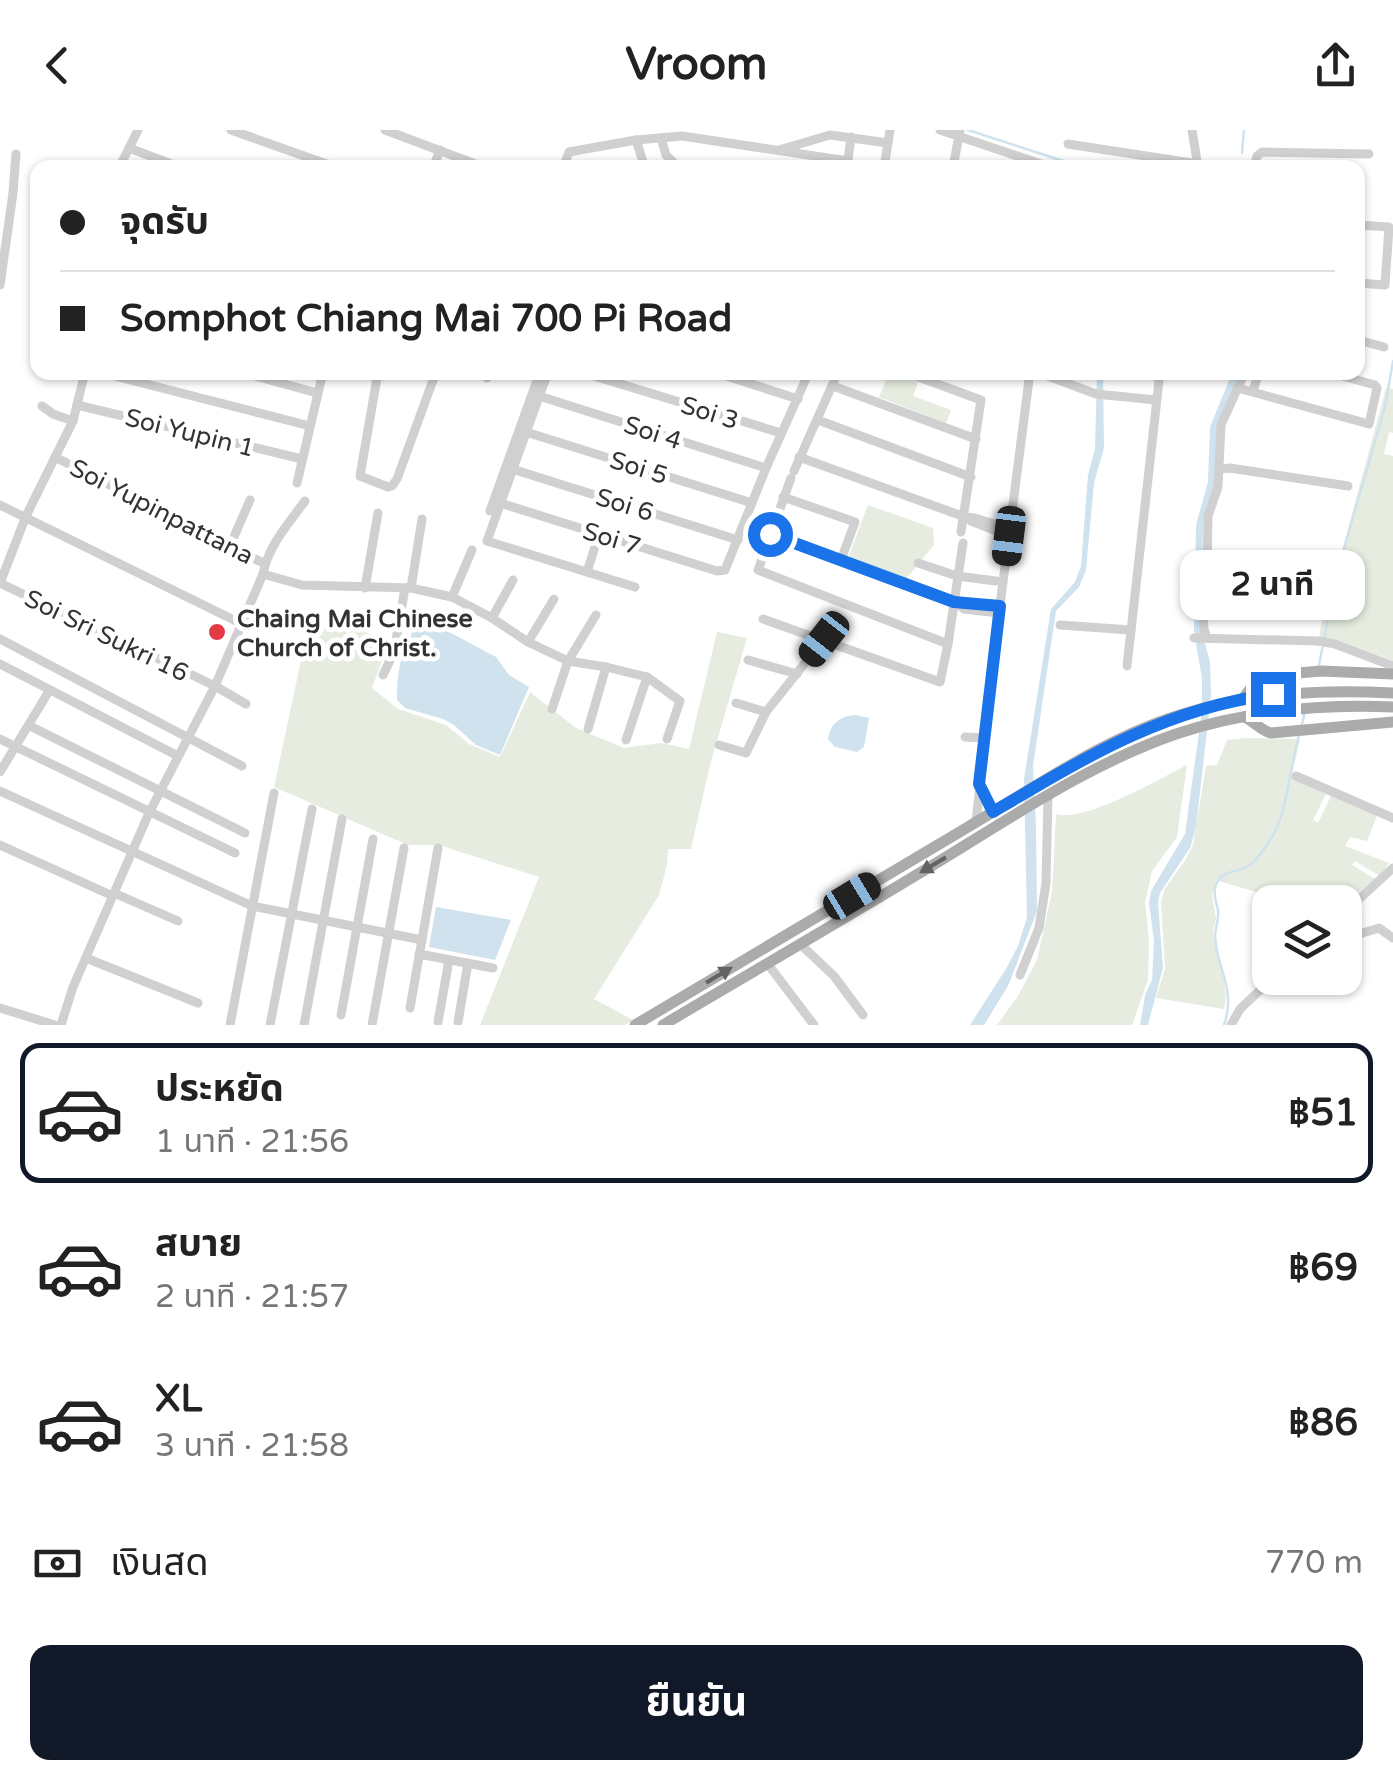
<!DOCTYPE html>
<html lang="th">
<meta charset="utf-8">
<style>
:root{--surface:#fff;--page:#f2f2f2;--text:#222;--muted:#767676;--line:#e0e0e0;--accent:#111827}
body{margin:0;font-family:"Varela Round","Noto Sans Thai",sans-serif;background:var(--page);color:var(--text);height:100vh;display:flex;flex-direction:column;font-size:38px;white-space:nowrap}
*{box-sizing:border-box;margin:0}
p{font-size:32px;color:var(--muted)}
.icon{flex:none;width:55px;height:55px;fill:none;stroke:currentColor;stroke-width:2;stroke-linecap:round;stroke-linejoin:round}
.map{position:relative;height:895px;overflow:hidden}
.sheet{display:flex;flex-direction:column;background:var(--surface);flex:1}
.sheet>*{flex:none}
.banner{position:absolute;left:30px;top:30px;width:1335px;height:220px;border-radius:20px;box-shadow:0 2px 8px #0004;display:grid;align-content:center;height:220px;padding:0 30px;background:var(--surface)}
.tools{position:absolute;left:1252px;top:755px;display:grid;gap:20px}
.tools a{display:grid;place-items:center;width:110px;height:110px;border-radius:20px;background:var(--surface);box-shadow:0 2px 8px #0004;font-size:50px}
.end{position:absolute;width:45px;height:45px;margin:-22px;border:12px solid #1a73e8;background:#fff;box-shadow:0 0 0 5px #fff}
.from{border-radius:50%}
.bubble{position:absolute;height:70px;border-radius:20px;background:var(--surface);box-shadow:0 2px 8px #0004;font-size:32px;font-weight:700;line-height:70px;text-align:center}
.car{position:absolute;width:30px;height:60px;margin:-30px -15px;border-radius:12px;box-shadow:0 0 8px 2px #0007;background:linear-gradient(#222 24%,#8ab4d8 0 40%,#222 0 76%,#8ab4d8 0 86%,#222 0)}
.banner b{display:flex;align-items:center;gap:35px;height:95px;font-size:38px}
.banner b+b{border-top:2px solid var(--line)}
.banner i{width:25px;height:25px;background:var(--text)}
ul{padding:18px 0 0;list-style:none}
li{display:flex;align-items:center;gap:30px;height:140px;margin:0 20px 15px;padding:0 10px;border:5px solid transparent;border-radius:20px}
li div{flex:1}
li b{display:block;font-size:38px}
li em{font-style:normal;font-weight:700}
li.selected{border-color:var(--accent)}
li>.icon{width:90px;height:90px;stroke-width:1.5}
.pay{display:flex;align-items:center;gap:25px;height:110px;padding:0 30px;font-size:38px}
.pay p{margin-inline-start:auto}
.cta{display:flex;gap:20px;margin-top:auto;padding:20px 30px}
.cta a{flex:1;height:115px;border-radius:20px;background:var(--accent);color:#fff;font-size:40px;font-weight:700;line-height:115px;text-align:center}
header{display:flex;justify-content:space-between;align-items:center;height:130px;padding:0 30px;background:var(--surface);font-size:45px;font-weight:700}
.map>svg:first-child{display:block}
.green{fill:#e6ecdf}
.water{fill:#cfe2ee}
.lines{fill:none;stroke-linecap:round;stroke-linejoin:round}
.stream{stroke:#cfe2ee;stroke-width:2.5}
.minor{stroke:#d0d0d0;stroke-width:9}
.major{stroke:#ababab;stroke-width:11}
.oneway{fill:#636363}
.route{stroke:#1a73e8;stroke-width:12}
.poi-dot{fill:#e63946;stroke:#fff;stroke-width:4}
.labels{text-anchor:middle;stroke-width:10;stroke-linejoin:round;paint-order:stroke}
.street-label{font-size:25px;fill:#333;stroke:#fff}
.poi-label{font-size:25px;font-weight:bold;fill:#333;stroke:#fff;text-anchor:start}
</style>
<header><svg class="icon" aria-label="back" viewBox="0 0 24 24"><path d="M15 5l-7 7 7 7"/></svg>Vroom<svg class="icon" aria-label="share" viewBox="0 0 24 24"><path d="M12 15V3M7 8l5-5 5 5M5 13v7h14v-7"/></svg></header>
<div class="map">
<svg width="1393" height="895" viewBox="0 0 1393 895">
<rect width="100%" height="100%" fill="#fff"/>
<!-- green -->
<g class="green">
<polygon points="889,243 918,252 913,266 951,280 946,293 879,267"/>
<polygon points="1386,258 1393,259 1393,303 1389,302 1384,324 1393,326 1393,531 1338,510 1319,507 1331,444 1342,421"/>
<polygon points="868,375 933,398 934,415 905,450 848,428"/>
<polygon points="309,493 349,493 388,514 372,558 398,579 446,595 469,614 500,627 530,562 576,598 624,618 661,613 689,619 717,502 747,508 710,635 691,719 668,719 667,735 659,765 594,869 633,890 625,895 480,895 539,747 439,715 408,715 274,657"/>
<polygon points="1248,608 1300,609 1292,644 1326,664 1313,690 1318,693 1331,666 1377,686 1367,711 1350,707 1345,716 1389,733 1380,746 1355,731 1352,735 1375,749 1345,774 1288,772 1216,750 1212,765 1216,789 1213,802 1224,851 1226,866 1224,879 1156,868 1165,838 1161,772 1164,760 1186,729 1193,715 1206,636 1217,635 1227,610"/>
<path d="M 1187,635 L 1177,707 L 1152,741 L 1145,773 L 1149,811 L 1148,850 L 1132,895 L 997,895 L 1018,866 L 1037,830 L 1052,762 L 1056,684 C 1084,693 1159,649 1187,635 Z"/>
</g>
<!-- water -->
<g class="water">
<polygon points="1097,243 1103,243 1104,318 1094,353 1086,440 1079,457 1056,481 1033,636 1036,697 1037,781 1008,856 984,895 970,895 1007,837 1018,816 1027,787 1024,649 1051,479 1075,452 1081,436 1088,345 1095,319"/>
<polygon points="1232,243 1243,243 1221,291 1217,357 1206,382 1203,395 1201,498 1210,532 1211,566 1196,697 1190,718 1160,763 1158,772 1163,838 1148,895 1140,895 1145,865 1152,850 1154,811 1149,773 1151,761 1185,704 1202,581 1202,548 1194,502 1196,395 1208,352 1210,297"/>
<path d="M 421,487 L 496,527 L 509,545 L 529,557 L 500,625 L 476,615 L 454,595 L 443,589 L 405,578 L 397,570 C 397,535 403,516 421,487 Z"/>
<path d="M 856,585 L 869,588 L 864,617 L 857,622 L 835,617 L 828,609 C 830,593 841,586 856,585 Z"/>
<polygon points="436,777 511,790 495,830 429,817"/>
</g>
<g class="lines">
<!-- stream -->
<g class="stream">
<polyline points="968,0 1085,38"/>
<polyline points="1242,23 1244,0"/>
<polyline points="1319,535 1337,443 1385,277 1393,231"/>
<polyline points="1301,598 1305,582"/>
<path d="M 1224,895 C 1237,857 1215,837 1215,804 C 1216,796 1219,789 1218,781 C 1217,772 1213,767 1215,758 C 1220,738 1237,745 1251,734 C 1258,729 1265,718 1270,710 C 1287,687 1290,635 1299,606"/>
</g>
<!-- minor -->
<g class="minor">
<polyline points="231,0 338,38"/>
<polyline points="385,0 486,38"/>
<polyline points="940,0 1053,38"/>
<polyline points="1192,0 1198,37"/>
<polyline points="661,8 666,25 679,38"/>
<polyline points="636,10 645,38"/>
<polyline points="1068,14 1198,34"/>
<polyline points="129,18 182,38"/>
<polyline points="779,20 830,5 888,13"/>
<polyline points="119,38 138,0"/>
<polyline points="433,38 440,20"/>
<polyline points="563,38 569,22 636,10 682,6 848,31"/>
<polyline points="847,38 851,7"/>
<polyline points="884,38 890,0"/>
<polyline points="953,38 960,0"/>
<polyline points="1254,38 1257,26 1262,22 1369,24"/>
<polyline points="1358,95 1389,97 1385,155 1358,153"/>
<polyline points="0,155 13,63 16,24"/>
<polyline points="1358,210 1384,217"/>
<polyline points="99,242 310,296"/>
<polyline points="241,242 317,263"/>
<polyline points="378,242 360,346 388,357 392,356 397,349 436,242"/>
<polyline points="548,242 487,411 635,457"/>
<polyline points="581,242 781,303"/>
<polyline points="714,242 798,269"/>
<polyline points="905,242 981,270 961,402"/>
<polyline points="1037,242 1096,264 1156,270"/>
<polyline points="487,248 489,242"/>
<polyline points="833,256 976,309"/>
<polyline points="1238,258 1369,294 1377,258 1375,255 1328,242"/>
<polyline points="1253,261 1259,242"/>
<polyline points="539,266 766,338"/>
<polyline points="77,275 302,329"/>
<polyline points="42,276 53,284 73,291"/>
<polyline points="818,290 971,347"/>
<polyline points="526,302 752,373"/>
<polyline points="55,327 265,434"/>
<polyline points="799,327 965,387 975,388 1010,399"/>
<polyline points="512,339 738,410"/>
<polyline points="1220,339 1230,338 1348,356"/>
<polyline points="794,341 838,242"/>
<polyline points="791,348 758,440 948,514"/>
<polyline points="297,353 323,242"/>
<polyline points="783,367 855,392 841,430"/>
<polyline points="500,373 717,441 725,440 766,338 809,242"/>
<polyline points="0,375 242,494"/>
<polyline points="490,381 540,242"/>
<polyline points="971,391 1009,406"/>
<polyline points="770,404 958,474 964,479 999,483"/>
<polyline points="230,416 250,370"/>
<polyline points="918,433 957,446 996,451"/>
<polyline points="587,442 599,404"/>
<polyline points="263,444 302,455 411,458 452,467 492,488 528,512 568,531 606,537 647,547 680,571 667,609"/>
<polyline points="0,453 215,556 246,574"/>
<polyline points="0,453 26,386 73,291 85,242"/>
<polyline points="365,458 378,383"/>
<polyline points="411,458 422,389"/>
<polyline points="452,467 472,420"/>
<polyline points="958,474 965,472 1000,476"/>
<polyline points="492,488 513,450"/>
<polyline points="763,489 940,552 948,514 963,413"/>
<polyline points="1060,495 1131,500"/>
<polyline points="236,507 305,527"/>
<polyline points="1194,508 1318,511 1335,514 1393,536"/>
<polyline points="1207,508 1204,499 1203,479 1207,444 1208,386 1218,357 1221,295 1245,242"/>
<polyline points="0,509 242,636"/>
<polyline points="528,512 554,469"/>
<polyline points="748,530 797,544"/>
<polyline points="0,534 178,626"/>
<polyline points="1127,536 1160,242"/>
<polyline points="383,545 394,522 405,458"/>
<polyline points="736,573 766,582"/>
<polyline points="552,579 568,531 596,485"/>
<polyline points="30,596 245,703"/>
<polyline points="588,599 606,537"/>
<polyline points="965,607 985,608"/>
<polyline points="0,609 235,723"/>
<polyline points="626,610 647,547"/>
<polyline points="719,615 746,623 766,582 824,509"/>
<polyline points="0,642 49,561"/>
<polyline points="1296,646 1393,688"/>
<polyline points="980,656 993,682"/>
<polyline points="0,661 252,776 422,810"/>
<polyline points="976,692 999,483 1030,242"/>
<polyline points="0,715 113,766"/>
<polyline points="114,763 178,791"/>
<polyline points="1345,782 1393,738"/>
<polyline points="1345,796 1356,805 1379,798 1393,808"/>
<polyline points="800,814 834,846 863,885"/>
<polyline points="419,824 493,838"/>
<polyline points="86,828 198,873"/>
<polyline points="767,833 814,895"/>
<polyline points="1020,845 1039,798 1046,753 1048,666"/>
<polyline points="0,878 55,895"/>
<polyline points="410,878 438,718"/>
<polyline points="341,885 373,709"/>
<polyline points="438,892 449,830"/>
<polyline points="458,892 468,833"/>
<path d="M 61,895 L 73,857 L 149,683 L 215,556 L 263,444 C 268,416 289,393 305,371"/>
<polyline points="230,895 274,663"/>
<polyline points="270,895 312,679"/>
<polyline points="304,895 342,689"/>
<polyline points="372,895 404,718"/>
<polyline points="1231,895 1240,879 1273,848"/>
</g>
<!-- major -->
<g class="major">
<polyline points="1243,569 1257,549 1264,546 1321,541 1393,544"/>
<path d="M 1244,587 C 1254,591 1261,601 1271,603 L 1393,592"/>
<path d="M 635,895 C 746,829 857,763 968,697 C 1037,656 1106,607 1183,584 C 1252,563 1321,559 1393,563"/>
<path d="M 663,895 C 749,844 837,793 923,741 C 1005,692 1086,635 1176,604 C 1245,581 1321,574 1393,577"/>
</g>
</g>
<!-- one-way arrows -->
<defs><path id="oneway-solid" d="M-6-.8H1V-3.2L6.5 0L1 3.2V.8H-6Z" transform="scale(2.5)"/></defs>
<g class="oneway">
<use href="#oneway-solid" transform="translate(933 735) rotate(149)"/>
<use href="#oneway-solid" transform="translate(719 845) rotate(-31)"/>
</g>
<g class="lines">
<!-- route -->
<path class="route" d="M 770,404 L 954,472 L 1000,476 L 979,654 L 993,682 C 1086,627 1164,579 1273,564"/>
</g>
<!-- markers -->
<circle class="poi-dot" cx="217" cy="502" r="10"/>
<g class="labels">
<!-- street labels -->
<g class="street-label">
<text transform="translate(710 282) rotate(17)" y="9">Soi 3</text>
<text transform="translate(190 302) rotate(14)" y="9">Soi Yupin 1</text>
<text transform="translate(653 302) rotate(18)" y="9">Soi 4</text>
<text transform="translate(639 337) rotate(17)" y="9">Soi 5</text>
<text transform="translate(625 374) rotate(17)" y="9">Soi 6</text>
<text transform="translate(162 381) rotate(27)" y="9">Soi Yupinpattana</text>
<text transform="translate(612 408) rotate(17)" y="9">Soi 7</text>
<text transform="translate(107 505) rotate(26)" y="9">Soi Sri Sukri 16</text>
</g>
<!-- poi labels -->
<g class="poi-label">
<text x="237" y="497">Chaing Mai Chinese<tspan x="237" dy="29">Church of Christ.</tspan></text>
</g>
</g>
</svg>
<div class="tools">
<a><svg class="icon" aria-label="layers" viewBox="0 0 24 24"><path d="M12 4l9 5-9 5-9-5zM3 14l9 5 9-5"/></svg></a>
</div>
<i class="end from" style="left:770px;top:404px"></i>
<i class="end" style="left:1273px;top:564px"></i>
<div class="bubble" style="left:1180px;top:420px;width:185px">2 นาที</div>
<i class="car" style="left:1009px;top:406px;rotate:187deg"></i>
<i class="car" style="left:824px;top:509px;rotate:218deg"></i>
<i class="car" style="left:852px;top:766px;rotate:59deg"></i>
<div class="banner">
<b><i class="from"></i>จุดรับ</b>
<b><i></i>Somphot Chiang Mai 700 Pi Road</b>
</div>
</div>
<section class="sheet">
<ul>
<li class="selected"><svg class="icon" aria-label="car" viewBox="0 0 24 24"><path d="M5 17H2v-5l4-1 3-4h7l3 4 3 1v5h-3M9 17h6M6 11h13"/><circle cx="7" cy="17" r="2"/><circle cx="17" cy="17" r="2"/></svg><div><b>ประหยัด</b><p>1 นาที · 21:56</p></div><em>฿51</em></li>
<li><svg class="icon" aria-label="car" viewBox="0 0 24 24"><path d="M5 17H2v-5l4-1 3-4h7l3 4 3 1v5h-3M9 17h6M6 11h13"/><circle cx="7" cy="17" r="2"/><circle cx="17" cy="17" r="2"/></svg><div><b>สบาย</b><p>2 นาที · 21:57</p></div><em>฿69</em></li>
<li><svg class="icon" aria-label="car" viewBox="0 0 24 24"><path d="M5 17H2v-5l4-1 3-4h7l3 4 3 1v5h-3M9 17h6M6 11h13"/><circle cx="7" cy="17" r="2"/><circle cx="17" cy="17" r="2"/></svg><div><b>XL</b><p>3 นาที · 21:58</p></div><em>฿86</em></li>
</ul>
<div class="pay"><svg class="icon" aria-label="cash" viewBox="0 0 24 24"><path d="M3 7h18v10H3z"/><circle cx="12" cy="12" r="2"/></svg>เงินสด<p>770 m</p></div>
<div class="cta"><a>ยืนยัน</a></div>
</section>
